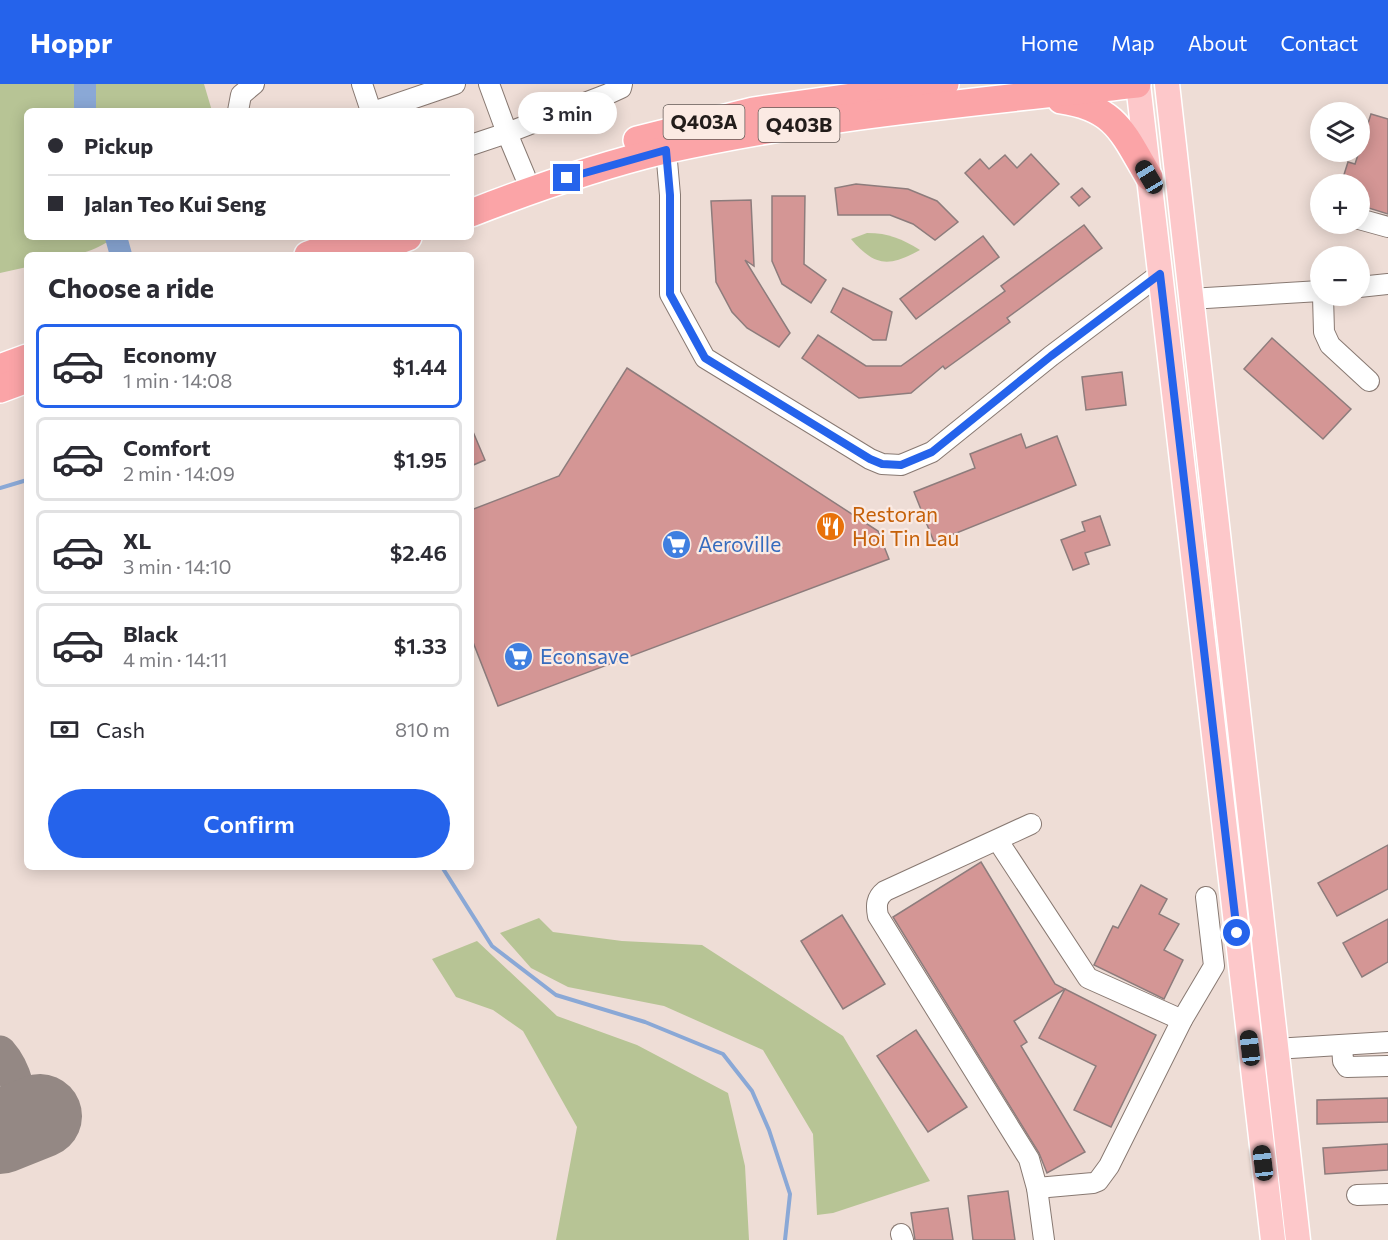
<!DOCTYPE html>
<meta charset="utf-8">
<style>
:root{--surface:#fff;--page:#f2f2f3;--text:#2b2b33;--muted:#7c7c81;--line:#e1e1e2;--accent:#2563eb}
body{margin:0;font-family:Commissioner,sans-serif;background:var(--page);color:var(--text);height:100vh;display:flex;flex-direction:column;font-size:22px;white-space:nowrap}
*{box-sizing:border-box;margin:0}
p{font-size:20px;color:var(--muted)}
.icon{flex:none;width:33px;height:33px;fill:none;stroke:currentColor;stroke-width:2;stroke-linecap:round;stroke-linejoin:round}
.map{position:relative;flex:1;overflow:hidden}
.details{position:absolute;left:24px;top:168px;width:450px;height:618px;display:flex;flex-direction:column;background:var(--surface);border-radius:9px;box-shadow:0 3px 15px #0003}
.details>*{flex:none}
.guide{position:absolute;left:24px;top:24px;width:450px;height:132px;border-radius:9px;box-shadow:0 3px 15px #0003;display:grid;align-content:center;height:132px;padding:0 24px;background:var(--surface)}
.controls{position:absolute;left:1310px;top:18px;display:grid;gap:12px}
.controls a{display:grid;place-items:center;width:60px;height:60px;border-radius:50%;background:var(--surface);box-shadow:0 3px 15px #0003;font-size:30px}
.end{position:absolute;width:27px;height:27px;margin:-14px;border:8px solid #2563eb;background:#fff;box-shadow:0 0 0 3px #fff}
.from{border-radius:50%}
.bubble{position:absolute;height:42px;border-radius:21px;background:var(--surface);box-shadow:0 3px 15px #0003;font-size:20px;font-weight:600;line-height:42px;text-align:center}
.car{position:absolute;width:18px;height:36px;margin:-18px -9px;border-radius:8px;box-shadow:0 0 4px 2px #0007;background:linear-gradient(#222 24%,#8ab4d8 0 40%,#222 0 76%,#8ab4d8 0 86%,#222 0)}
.guide b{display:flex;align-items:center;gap:21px;height:57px;font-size:22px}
.guide b+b{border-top:2px solid var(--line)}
.guide i{width:15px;height:15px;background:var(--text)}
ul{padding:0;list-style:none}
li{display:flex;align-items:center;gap:18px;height:84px;margin:0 12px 9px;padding:0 12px;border:3px solid var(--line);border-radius:9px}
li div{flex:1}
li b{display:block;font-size:22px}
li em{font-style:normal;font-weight:600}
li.selected{border-color:var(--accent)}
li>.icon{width:54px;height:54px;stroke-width:1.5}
h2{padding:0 24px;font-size:27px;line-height:72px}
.pay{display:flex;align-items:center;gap:15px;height:66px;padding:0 24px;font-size:22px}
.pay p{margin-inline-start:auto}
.cta{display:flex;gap:12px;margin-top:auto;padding:12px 24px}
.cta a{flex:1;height:69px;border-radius:36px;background:var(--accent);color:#fff;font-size:24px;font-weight:600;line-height:69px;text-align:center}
header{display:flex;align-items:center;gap:36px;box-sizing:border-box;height:84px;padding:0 30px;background:var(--accent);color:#fff}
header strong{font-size:28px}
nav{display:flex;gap:33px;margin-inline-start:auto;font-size:21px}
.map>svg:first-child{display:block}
.green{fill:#b7c495}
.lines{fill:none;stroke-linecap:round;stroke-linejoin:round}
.stream{stroke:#8aa8d6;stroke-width:4}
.river{stroke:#8aa8d6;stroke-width:22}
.taxiway{stroke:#948884;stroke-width:33}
.runway{stroke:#948884;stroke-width:84}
.building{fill:#d49695;stroke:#8d7c7c;stroke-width:1.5}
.minor-casing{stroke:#887972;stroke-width:22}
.major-casing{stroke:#fff;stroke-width:27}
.highway-casing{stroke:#fff;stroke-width:30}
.minor{stroke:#fff;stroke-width:20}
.major{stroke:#fdc8ca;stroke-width:24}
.highway{stroke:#fba4a7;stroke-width:27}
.route{stroke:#2563eb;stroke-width:8}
.labels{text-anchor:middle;stroke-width:4.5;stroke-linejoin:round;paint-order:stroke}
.shield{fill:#fbeae3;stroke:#645a57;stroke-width:1.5}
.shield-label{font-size:20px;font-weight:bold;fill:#231d1b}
.food-label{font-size:21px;fill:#c56008;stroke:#fbeae3;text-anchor:start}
.shop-label{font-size:21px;fill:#366cbe;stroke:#fbeae3;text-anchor:start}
</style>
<header>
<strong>Hoppr</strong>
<nav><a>Home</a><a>Map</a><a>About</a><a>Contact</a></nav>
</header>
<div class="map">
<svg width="1388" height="1156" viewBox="0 0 1388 1156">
<rect width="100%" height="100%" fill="#eeddd6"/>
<!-- green -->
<g class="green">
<path d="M 0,0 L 204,0 L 212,27 L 27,27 L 27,153 L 115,153 C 81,176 66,171 27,171 L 27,183 L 0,189 Z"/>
<path d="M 867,149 C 889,149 902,155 920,166 C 889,183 875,183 851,155 Z"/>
<polygon points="539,834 553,848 622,857 702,861 843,952 930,1097 833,1129 817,1131 813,1050 763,966 664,922 568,903 531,884 500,849"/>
<polygon points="477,857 557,932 637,961 728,1009 745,1082 749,1156 556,1156 577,1043 523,947 493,926 456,913 432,875"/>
</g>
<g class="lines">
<!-- stream -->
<g class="stream">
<polyline points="0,404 27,396"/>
<polyline points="442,783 492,862 556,911 645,938 723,970 752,1007 769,1046 790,1110 785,1156"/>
</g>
<!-- river -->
<g class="river">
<polyline points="85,0 85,27"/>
<polyline points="116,153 121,171"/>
</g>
<!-- taxiway -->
<path class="taxiway" d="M 0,968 C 16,986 23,1015 20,1039 C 19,1051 8,1062 0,1070"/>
<!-- runway -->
<polyline class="runway" points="0,1048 40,1032"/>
</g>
<!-- building -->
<g class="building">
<polygon points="1371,30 1388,35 1388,130 1359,121 1359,100 1341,100 1348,78 1355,80"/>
<polygon points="1031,70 1059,100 1014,141 965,89 980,75 989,85 1005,71 1017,84"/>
<polygon points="856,100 908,105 937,117 958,138 935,156 913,140 890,131 838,131 835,104"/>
<polygon points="1082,104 1090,113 1079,122 1071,113"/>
<polygon points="772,112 805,112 804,180 826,196 811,219 782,200 772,177"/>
<polygon points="751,116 754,182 745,176 790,249 779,263 747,244 732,228 716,198 711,117"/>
<polygon points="1084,141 1102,164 1007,234 1010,238 945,285 943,282 911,309 859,314 802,274 818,251 866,282 901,282 1005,207 1001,202"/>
<polygon points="983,152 999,173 916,235 900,215"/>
<polygon points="843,204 892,228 886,256 873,256 831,228"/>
<polygon points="1272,254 1351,325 1323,355 1244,285"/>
<polygon points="627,284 878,447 889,475 498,622 471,553 471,426 559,392"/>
<polygon points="1122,288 1126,321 1086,326 1082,293"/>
<polygon points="471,343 485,376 471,382"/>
<polygon points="1021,350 1026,364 1057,352 1076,401 934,458 914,408 975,384 970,370"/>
<polygon points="1100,432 1110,461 1085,469 1089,480 1073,486 1061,456 1085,447 1082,438"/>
<polygon points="1388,761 1388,805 1337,832 1318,799"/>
<polygon points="981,778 1055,900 1065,905 1014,937 1027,958 1021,962 1085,1068 1047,1089 1039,1069 893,833"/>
<polygon points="1141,801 1167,815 1159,830 1179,840 1164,866 1183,876 1164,915 1094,881 1113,842 1118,844"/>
<polygon points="842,831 885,900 843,925 801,857"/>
<polygon points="1388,835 1388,878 1362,893 1343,859"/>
<polygon points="1065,905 1156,951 1111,1043 1074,1026 1096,982 1039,954"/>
<polygon points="916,946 967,1023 928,1048 877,972"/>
<polygon points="1388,1014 1388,1038 1317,1040 1317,1016"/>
<polygon points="1388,1060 1388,1086 1325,1090 1323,1064"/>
<polygon points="1008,1107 1015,1156 973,1156 968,1112"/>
<polygon points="948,1124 953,1156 915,1156 911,1129"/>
</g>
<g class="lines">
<defs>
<g id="minor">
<polyline points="362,0 371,27"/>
<polyline points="238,27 241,11 254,0"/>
<polyline points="376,27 455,0"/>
<polyline points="471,61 507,49 489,0"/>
<polyline points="666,66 670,111 670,210 705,274 870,375 882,380 901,381 932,368 1051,272 1160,190"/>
<polyline points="525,92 507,49 608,10 621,4 622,0"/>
<polyline points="1359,135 1388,143"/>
<polyline points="1359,203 1388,200"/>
<polyline points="1323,212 1324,248 1330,261 1369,297"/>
<polyline points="1190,215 1320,207"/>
<path d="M 1031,740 L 885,807 C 876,814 876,822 878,832 L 1029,1075 L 1037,1104 L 1044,1156"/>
<polyline points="998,757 1088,894 1182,936"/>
<polyline points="1342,961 1343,977 1347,983 1388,982"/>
<polyline points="1275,965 1388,958"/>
<polyline points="1037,1104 1093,1099 1098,1097 1109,1082 1182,936 1214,882 1206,813"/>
<polyline points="1357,1111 1388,1110"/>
<polyline points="901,1150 903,1156"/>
</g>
<g id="major">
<polyline points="1138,0 1273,1156"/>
<polyline points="1167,0 1298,1156"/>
</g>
<g id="highway">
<path d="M 1061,16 C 1116,24 1123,49 1149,93"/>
<polyline points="637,56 753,27 945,0"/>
<path d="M 471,129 C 535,104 599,82 665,66 C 821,31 979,18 1137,0"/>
<polyline points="308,171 358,153"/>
<polyline points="361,171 408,153"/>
<polyline points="0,284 27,274"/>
<polyline points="0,305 27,295"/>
</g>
</defs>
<!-- minor casing -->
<use href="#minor" class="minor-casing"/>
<!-- major casing -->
<use href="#major" class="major-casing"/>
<!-- highway casing -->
<use href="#highway" class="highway-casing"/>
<!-- minor -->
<use href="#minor" class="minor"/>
<!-- major -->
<use href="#major" class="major"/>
<!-- highway -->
<use href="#highway" class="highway"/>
</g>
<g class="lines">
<!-- route -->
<polyline class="route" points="567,94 666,66 670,111 670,210 705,274 870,375 882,380 901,381 932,368 1051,272 1160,190 1237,849"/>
</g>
<!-- icons -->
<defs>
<symbol id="restaurant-disc" viewBox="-11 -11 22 22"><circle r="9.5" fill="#e8710a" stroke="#fbeae3"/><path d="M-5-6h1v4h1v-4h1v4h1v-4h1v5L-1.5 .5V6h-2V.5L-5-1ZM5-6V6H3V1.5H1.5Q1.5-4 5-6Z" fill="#fff"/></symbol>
<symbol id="supermarket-disc" viewBox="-11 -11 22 22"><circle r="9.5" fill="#3f7fe0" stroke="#fbeae3"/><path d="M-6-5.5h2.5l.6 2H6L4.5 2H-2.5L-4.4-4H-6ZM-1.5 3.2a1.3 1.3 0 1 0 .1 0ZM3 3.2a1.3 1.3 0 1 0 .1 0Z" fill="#fff"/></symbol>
</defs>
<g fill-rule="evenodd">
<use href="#restaurant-disc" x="814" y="426" width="33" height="33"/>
<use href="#supermarket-disc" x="660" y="444" width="33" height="33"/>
<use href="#supermarket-disc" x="502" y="556" width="33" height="33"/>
</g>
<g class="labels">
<!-- shield labels -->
<g class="shield">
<rect x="663.5" y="21" width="81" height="34" rx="4.5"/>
<rect x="758.5" y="24" width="81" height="34" rx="4.5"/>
</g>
<g class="shield-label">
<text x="704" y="45">Q403A</text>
<text x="799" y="48">Q403B</text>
</g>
<!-- food labels -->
<g class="food-label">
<text x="852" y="438">Restoran<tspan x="852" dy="24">Hoi Tin Lau</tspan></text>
</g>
<!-- shop labels -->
<g class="shop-label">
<text x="698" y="468">Aeroville</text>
<text x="540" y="580">Econsave</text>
</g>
</g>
</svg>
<div class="controls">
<a><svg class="icon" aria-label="layers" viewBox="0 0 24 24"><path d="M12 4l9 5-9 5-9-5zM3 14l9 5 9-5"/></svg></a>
<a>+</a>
<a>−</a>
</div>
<i class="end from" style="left:1237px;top:849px"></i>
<i class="end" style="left:567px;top:94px"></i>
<div class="bubble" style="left:518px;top:8px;width:99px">3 min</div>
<i class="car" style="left:1149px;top:93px;rotate:329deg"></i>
<i class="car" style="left:1250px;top:964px;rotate:353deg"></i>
<i class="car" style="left:1263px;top:1079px;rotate:353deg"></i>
<div class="guide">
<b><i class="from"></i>Pickup</b>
<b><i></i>Jalan Teo Kui Seng</b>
</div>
<section class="details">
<h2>Choose a ride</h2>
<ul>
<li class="selected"><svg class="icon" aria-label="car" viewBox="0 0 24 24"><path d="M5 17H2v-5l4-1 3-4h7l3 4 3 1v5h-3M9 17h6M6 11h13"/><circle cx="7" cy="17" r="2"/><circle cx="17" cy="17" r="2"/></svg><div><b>Economy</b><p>1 min · 14:08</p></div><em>$1.44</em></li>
<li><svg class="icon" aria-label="car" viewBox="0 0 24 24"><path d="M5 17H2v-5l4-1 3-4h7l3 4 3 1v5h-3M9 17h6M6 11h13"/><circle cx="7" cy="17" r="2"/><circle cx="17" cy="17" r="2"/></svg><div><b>Comfort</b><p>2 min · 14:09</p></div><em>$1.95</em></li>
<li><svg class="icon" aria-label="car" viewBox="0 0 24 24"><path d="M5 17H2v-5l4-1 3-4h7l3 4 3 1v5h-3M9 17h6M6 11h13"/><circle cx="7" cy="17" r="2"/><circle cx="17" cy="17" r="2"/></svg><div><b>XL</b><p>3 min · 14:10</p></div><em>$2.46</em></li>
<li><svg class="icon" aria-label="car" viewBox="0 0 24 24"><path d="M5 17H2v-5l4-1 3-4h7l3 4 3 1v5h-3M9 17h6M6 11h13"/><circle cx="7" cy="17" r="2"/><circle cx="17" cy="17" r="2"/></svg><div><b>Black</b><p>4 min · 14:11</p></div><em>$1.33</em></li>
</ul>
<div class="pay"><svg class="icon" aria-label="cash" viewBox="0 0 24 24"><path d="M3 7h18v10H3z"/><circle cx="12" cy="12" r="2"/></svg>Cash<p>810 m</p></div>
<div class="cta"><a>Confirm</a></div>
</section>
</div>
